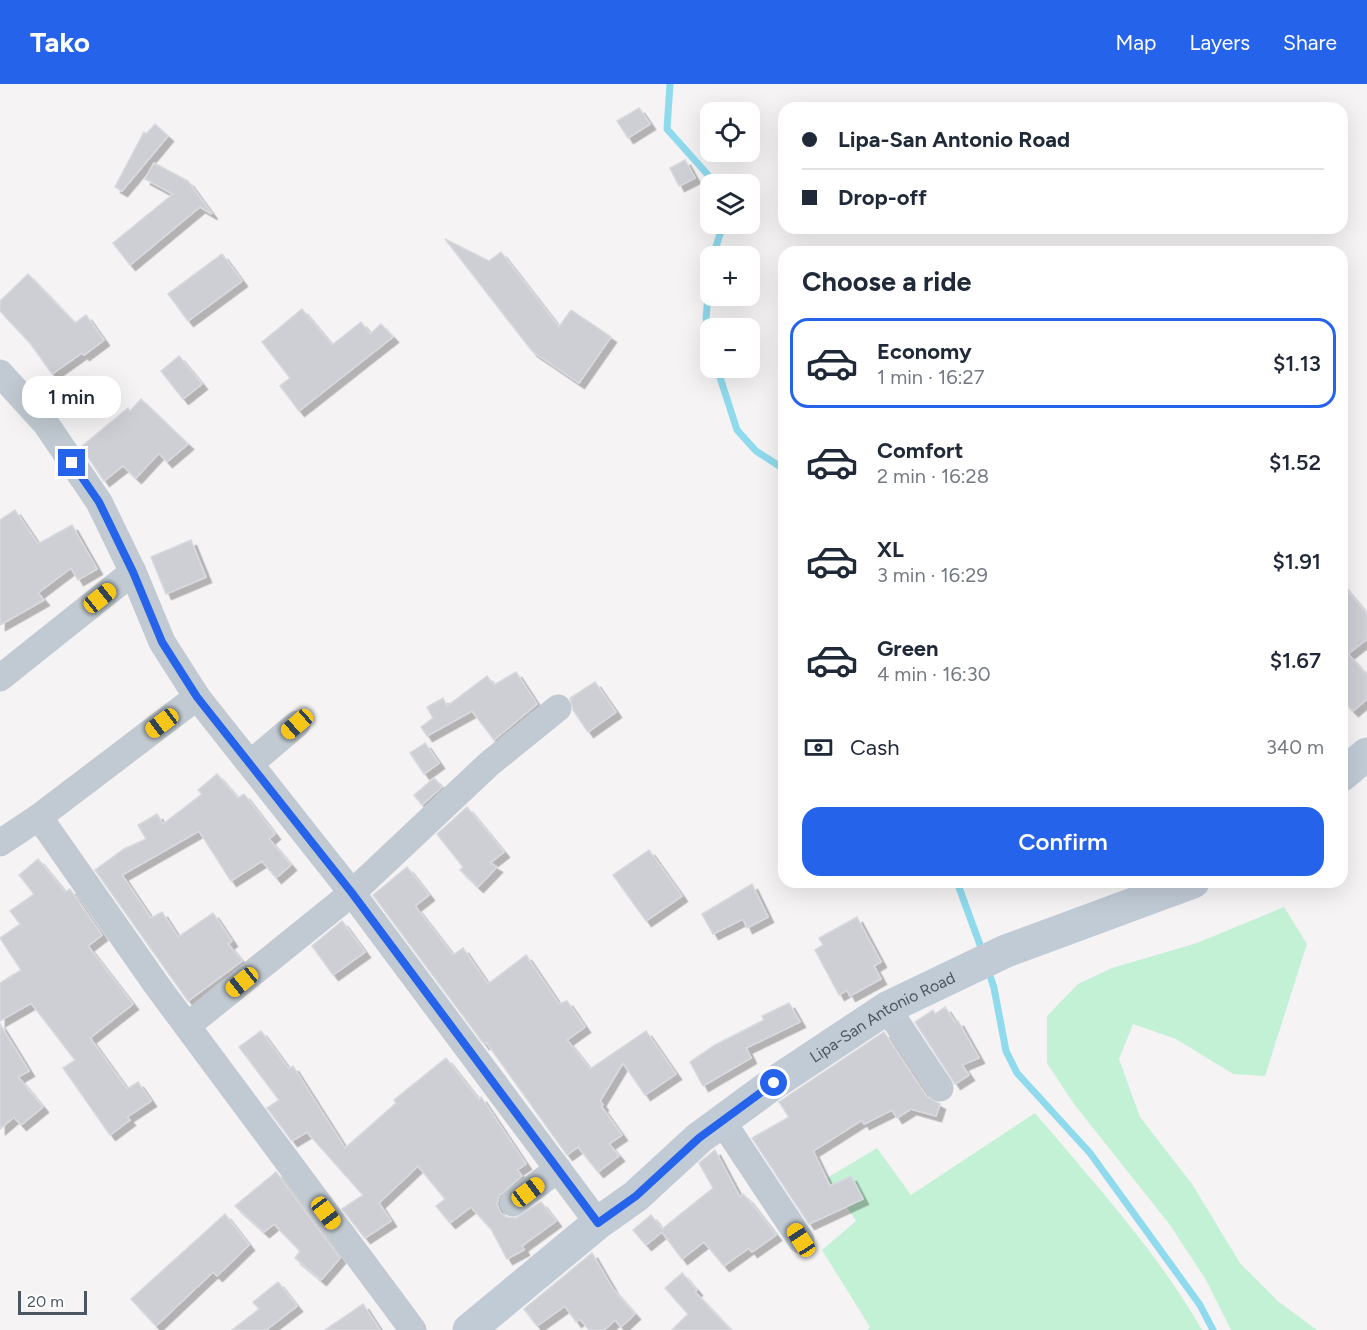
<!DOCTYPE html>
<meta charset="utf-8">
<style>
:root{--surface:#fff;--page:#f6f6f7;--text:#1f2937;--muted:#747a83;--line:#e0e1e3;--accent:#2563eb}
body{margin:0;font-family:Figtree,sans-serif;background:var(--page);color:var(--text);height:100vh;display:flex;flex-direction:column;font-size:22px;white-space:nowrap}
*{box-sizing:border-box;margin:0}
p{font-size:20px;color:var(--muted)}
.icon{flex:none;width:33px;height:33px;fill:none;stroke:currentColor;stroke-width:2;stroke-linecap:round;stroke-linejoin:round}
.map{position:relative;flex:1;overflow:hidden}
.side{position:absolute;left:778px;top:162px;width:570px;height:642px;display:flex;flex-direction:column;background:var(--surface);border-radius:18px;box-shadow:0 6px 24px #0002}
.side>*{flex:none}
.hud{position:absolute;left:778px;top:18px;width:570px;height:132px;border-radius:18px;box-shadow:0 6px 24px #0002;display:grid;align-content:center;height:132px;padding:0 24px;background:var(--surface)}
.fabs{position:absolute;left:700px;top:18px;display:grid;gap:12px}
.fabs a{display:grid;place-items:center;width:60px;height:60px;border-radius:12px;background:var(--surface);box-shadow:0 6px 24px #0002;font-size:30px}
.scale{position:absolute;left:18px;bottom:15px;width:69px;box-sizing:border-box;padding-left:6px;border:3px solid #4a5661;border-top:0;font-size:16px;line-height:21px;white-space:nowrap;color:#4a5661;-webkit-text-stroke:4px #fff;paint-order:stroke}
.end{position:absolute;width:27px;height:27px;margin:-14px;border:8px solid #2563eb;background:#fff;box-shadow:0 0 0 3px #fff}
.from{border-radius:50%}
.bubble{position:absolute;height:42px;border-radius:18px;background:var(--surface);box-shadow:0 6px 24px #0002;font-size:20px;font-weight:600;line-height:42px;text-align:center}
.car{position:absolute;width:18px;height:36px;margin:-18px -9px;border-radius:8px;box-shadow:0 0 4px 2px #0007;background:linear-gradient(#f5c518 24%,#345 0 40%,#f5c518 0 76%,#345 0 86%,#f5c518 0)}
.hud b{display:flex;align-items:center;gap:21px;height:57px;font-size:22px}
.hud b+b{border-top:2px solid var(--line)}
.hud i{width:15px;height:15px;background:var(--text)}
ul{padding:0;list-style:none}
li{display:flex;align-items:center;gap:18px;height:90px;margin:0 12px 9px;padding:0 12px;border:3px solid transparent;border-radius:18px}
li div{flex:1}
li b{display:block;font-size:22px}
li em{font-style:normal;font-weight:600}
li.current{border-color:var(--accent)}
li>.icon{width:54px;height:54px;stroke-width:1.5}
h2{padding:0 24px;font-size:27px;line-height:72px}
.pay{display:flex;align-items:center;gap:15px;height:66px;padding:0 24px;font-size:22px}
.pay p{margin-inline-start:auto}
.button{display:flex;gap:12px;margin-top:auto;padding:12px 24px}
.button a{flex:1;height:69px;border-radius:18px;background:var(--accent);color:#fff;font-size:24px;font-weight:600;line-height:69px;text-align:center}
header{display:flex;align-items:center;gap:36px;box-sizing:border-box;height:84px;padding:0 30px;background:var(--accent);color:#fff}
header strong{font-size:28px}
nav{display:flex;gap:33px;margin-inline-start:auto;font-size:21px}
.map>svg:first-child{display:block}
.green{fill:#c3f1d5}
.lines{fill:none;stroke-linecap:round;stroke-linejoin:round}
.stream{stroke:#90daee;stroke-width:7}
.building{fill:#cdcfd5;stroke:#d7d9de;stroke-width:1.5;filter:url(#shadow)}
.minor{stroke:#c1cad2;stroke-width:27}
.secondary{stroke:#c1cbd6;stroke-width:33}
.route{stroke:#2563eb;stroke-width:8}
.labels{text-anchor:middle;stroke-width:4.5;stroke-linejoin:round;paint-order:stroke}
.street-label{font-size:16px;fill:#4a5661;stroke:#fff}
</style>
<header>
<strong>Tako</strong>
<nav><a>Map</a><a>Layers</a><a>Share</a></nav>
</header>
<div class="map">
<svg width="1367" height="1246" viewBox="0 0 1367 1246">
<defs>
<filter id="shadow"><feDropShadow dx="5.5" dy="5.5" stdDeviation="0" flood-color="#0004"/></filter>
</defs>
<rect width="100%" height="100%" fill="#f5f3f3"/>
<!-- green -->
<g class="green">
<polygon points="1284,823 1307,860 1265,992 1233,990 1176,955 1133,940 1119,975 1140,1033 1192,1100 1240,1179 1279,1218 1317,1246 1231,1246 1206,1196 1170,1141 1074,1020 1047,979 1047,932 1078,900 1112,884 1197,859"/>
<path d="M 1035,1029 C 1094,1099 1156,1166 1202,1246 L 868,1246 L 870,1243 L 822,1166 L 856,1137 L 827,1094 L 877,1064 L 911,1111 Z"/>
</g>
<g class="lines">
<!-- stream -->
<g class="stream">
<polyline points="670,0 667,45 708,91 711,104"/>
<polyline points="713,172 720,150 718,140"/>
<polyline points="711,181 706,234 711,257"/>
<polyline points="717,284 737,346 756,367 784,385"/>
<polyline points="957,798 983,869"/>
<polyline points="988,885 994,904 1006,967 1017,989 1090,1069 1200,1221 1213,1246"/>
</g>
</g>
<!-- building -->
<g class="building">
<polygon points="639,24 650,40 628,54 617,37"/>
<polygon points="155,40 168,52 122,107 115,103 144,48 146,50"/>
<polygon points="685,76 695,94 679,102 670,84"/>
<polygon points="154,79 188,97 212,130 200,123 130,181 113,159 173,110 145,95"/>
<polygon points="445,155 489,177 501,168 559,243 571,226 611,253 579,299 532,267"/>
<polygon points="222,170 242,197 188,237 168,210"/>
<polygon points="28,190 75,239 86,231 104,256 84,271 82,269 52,290 30,259 0,227 0,217"/>
<polygon points="302,225 332,261 361,238 370,250 381,240 393,253 299,327 280,302 290,294 262,258"/>
<polygon points="179,272 202,300 183,315 161,287"/>
<polygon points="141,315 188,360 167,378 159,369 136,394 123,382 104,397 81,363 128,324 130,327"/>
<polygon points="15,426 38,460 72,441 97,485 78,496 71,484 38,509 44,516 0,541 0,436"/>
<polygon points="191,456 206,493 166,510 151,473"/>
<polygon points="1342,500 1367,530 1367,555 1348,570 1367,591 1367,615 1353,627 1342,616"/>
<polygon points="516,588 537,620 494,656 472,627 427,652 421,643 433,634 427,623 443,614 447,622 487,592 494,601"/>
<polygon points="595,598 616,628 588,648 573,626 570,614"/>
<polygon points="425,659 439,679 424,690 410,669"/>
<polygon points="217,690 238,714 244,710 275,750 269,755 291,781 276,794 262,777 231,797 199,747 122,791 151,834 162,828 178,853 213,829 232,857 228,860 242,877 188,917 95,786 124,765 146,755 138,741 157,730 163,740 202,710 198,706"/>
<polygon points="434,694 442,703 422,721 414,711"/>
<polygon points="467,723 504,768 490,779 497,783 478,803 460,786 463,783 437,750"/>
<polygon points="649,766 682,812 646,837 613,791"/>
<polygon points="38,775 65,808 70,805 102,851 88,862 133,920 90,954 127,1005 138,998 151,1017 127,1033 130,1036 110,1051 63,984 75,976 31,919 0,937 0,899 21,886 0,854 20,840 10,827 34,810 19,791"/>
<polygon points="407,783 429,811 415,822 453,871 463,864 488,900 526,871 559,920 567,917 585,943 567,956 590,985 646,947 676,990 645,1011 623,979 600,1017 603,1021 601,1022 622,1051 609,1060 619,1072 598,1088 578,1063 567,1071 486,958 484,960 373,811"/>
<polygon points="752,800 768,833 747,844 743,835 713,850 702,830"/>
<polygon points="857,833 881,878 874,882 881,895 850,912 847,906 839,911 815,866 823,861 819,854"/>
<polygon points="342,837 365,868 333,891 312,862"/>
<polygon points="789,919 800,938 746,964 751,974 703,1002 690,978 715,961 764,936 762,932"/>
<polygon points="945,923 955,938 958,937 979,974 962,981 969,991 955,1000 915,938 933,926 935,930"/>
<polygon points="0,940 29,987 18,993 43,1023 21,1041 14,1033 0,1045"/>
<polygon points="261,947 289,985 293,982 345,1064 396,1019 394,1016 446,974 479,1016 481,1013 526,1080 517,1086 522,1092 499,1112 497,1120 500,1128 506,1133 516,1134 541,1118 556,1137 522,1162 524,1166 507,1175 491,1145 471,1123 450,1139 436,1122 445,1115 418,1082 379,1119 391,1137 365,1154 342,1125 363,1111 307,1048 292,1057 267,1024 279,1016 239,963"/>
<polygon points="884,948 927,1013 940,1020 936,1032 911,1025 897,1034 892,1026 864,1040 862,1036 813,1067 830,1102 851,1092 863,1115 809,1140 752,1054 789,1033 779,1018"/>
<polygon points="715,1066 740,1113 743,1110 748,1115 776,1151 752,1168 749,1164 724,1182 704,1158 682,1175 662,1148 646,1161 633,1146 651,1131 662,1145 713,1104 699,1079"/>
<polygon points="276,1088 340,1174 321,1196 295,1174 300,1167 274,1140 264,1148 235,1122"/>
<polygon points="225,1130 249,1161 217,1192 213,1188 156,1242 131,1215"/>
<polygon points="592,1169 613,1205 635,1230 621,1243 615,1236 604,1246 589,1246 580,1235 576,1238 565,1222 537,1242 524,1225"/>
<polygon points="682,1189 697,1206 695,1208 731,1246 672,1246 688,1230 665,1204"/>
<polygon points="278,1198 297,1222 266,1246 232,1246 259,1225 253,1218"/>
<polygon points="363,1220 380,1246 325,1246"/>
</g>
<g class="lines">
<!-- minor -->
<g class="minor">
<polyline points="0,289 46,340 99,418 133,488 162,558 197,613 352,809 598,1139"/>
<polyline points="0,594 133,488"/>
<polyline points="251,679 297,640"/>
<polyline points="39,733 197,613"/>
<polyline points="0,759 39,733 158,903 413,1246"/>
<polyline points="887,924 940,1004"/>
<polyline points="187,942 352,809 489,680 558,624"/>
<polyline points="722,1037 801,1156"/>
<polyline points="513,1119 558,1085"/>
</g>
<!-- secondary -->
<g class="secondary">
<polyline points="1342,691 1367,670"/>
<path id="s1" d="M 469,1246 L 598,1139 L 636,1112 L 699,1054 L 774,999 L 887,924 L 1006,867 L 1193,798"/>
</g>
</g>
<g class="lines">
<!-- route -->
<polyline class="route" points="72,379 99,418 133,488 162,558 197,613 352,809 598,1139 636,1112 699,1054 774,999"/>
</g>
<g class="labels">
<!-- street labels -->
<g class="street-label">
<text dy="6" stroke="none"><textPath href="#s1" startOffset="520">Lipa-San Antonio Road</textPath></text>
</g>
</g>
</svg>
<div class="fabs">
<a><svg class="icon" aria-label="locate" viewBox="0 0 24 24"><circle cx="12" cy="12" r="6"/><path d="M12 2v4M12 18v4M2 12h4M18 12h4"/></svg></a>
<a><svg class="icon" aria-label="layers" viewBox="0 0 24 24"><path d="M12 4l9 5-9 5-9-5zM3 14l9 5 9-5"/></svg></a>
<a>+</a>
<a>−</a>
</div>
<div class="scale">20 m</div>
<i class="end from" style="left:774px;top:999px"></i>
<i class="end" style="left:72px;top:379px"></i>
<div class="bubble" style="left:22px;top:292px;width:99px">1 min</div>
<i class="car" style="left:100px;top:514px;rotate:51deg"></i>
<i class="car" style="left:162px;top:639px;rotate:233deg"></i>
<i class="car" style="left:297px;top:640px;rotate:229deg"></i>
<i class="car" style="left:242px;top:898px;rotate:231deg"></i>
<i class="car" style="left:528px;top:1108px;rotate:53deg"></i>
<i class="car" style="left:326px;top:1129px;rotate:143deg"></i>
<i class="car" style="left:801px;top:1156px;rotate:327deg"></i>
<div class="hud">
<b><i class="from"></i>Lipa-San Antonio Road</b>
<b><i></i>Drop-off</b>
</div>
<section class="side">
<h2>Choose a ride</h2>
<ul>
<li class="current"><svg class="icon" aria-label="car" viewBox="0 0 24 24"><path d="M5 17H2v-5l4-1 3-4h7l3 4 3 1v5h-3M9 17h6M6 11h13"/><circle cx="7" cy="17" r="2"/><circle cx="17" cy="17" r="2"/></svg><div><b>Economy</b><p>1 min · 16:27</p></div><em>$1.13</em></li>
<li><svg class="icon" aria-label="car" viewBox="0 0 24 24"><path d="M5 17H2v-5l4-1 3-4h7l3 4 3 1v5h-3M9 17h6M6 11h13"/><circle cx="7" cy="17" r="2"/><circle cx="17" cy="17" r="2"/></svg><div><b>Comfort</b><p>2 min · 16:28</p></div><em>$1.52</em></li>
<li><svg class="icon" aria-label="car" viewBox="0 0 24 24"><path d="M5 17H2v-5l4-1 3-4h7l3 4 3 1v5h-3M9 17h6M6 11h13"/><circle cx="7" cy="17" r="2"/><circle cx="17" cy="17" r="2"/></svg><div><b>XL</b><p>3 min · 16:29</p></div><em>$1.91</em></li>
<li><svg class="icon" aria-label="car" viewBox="0 0 24 24"><path d="M5 17H2v-5l4-1 3-4h7l3 4 3 1v5h-3M9 17h6M6 11h13"/><circle cx="7" cy="17" r="2"/><circle cx="17" cy="17" r="2"/></svg><div><b>Green</b><p>4 min · 16:30</p></div><em>$1.67</em></li>
</ul>
<div class="pay"><svg class="icon" aria-label="cash" viewBox="0 0 24 24"><path d="M3 7h18v10H3z"/><circle cx="12" cy="12" r="2"/></svg>Cash<p>340 m</p></div>
<div class="button"><a>Confirm</a></div>
</section>
</div>
